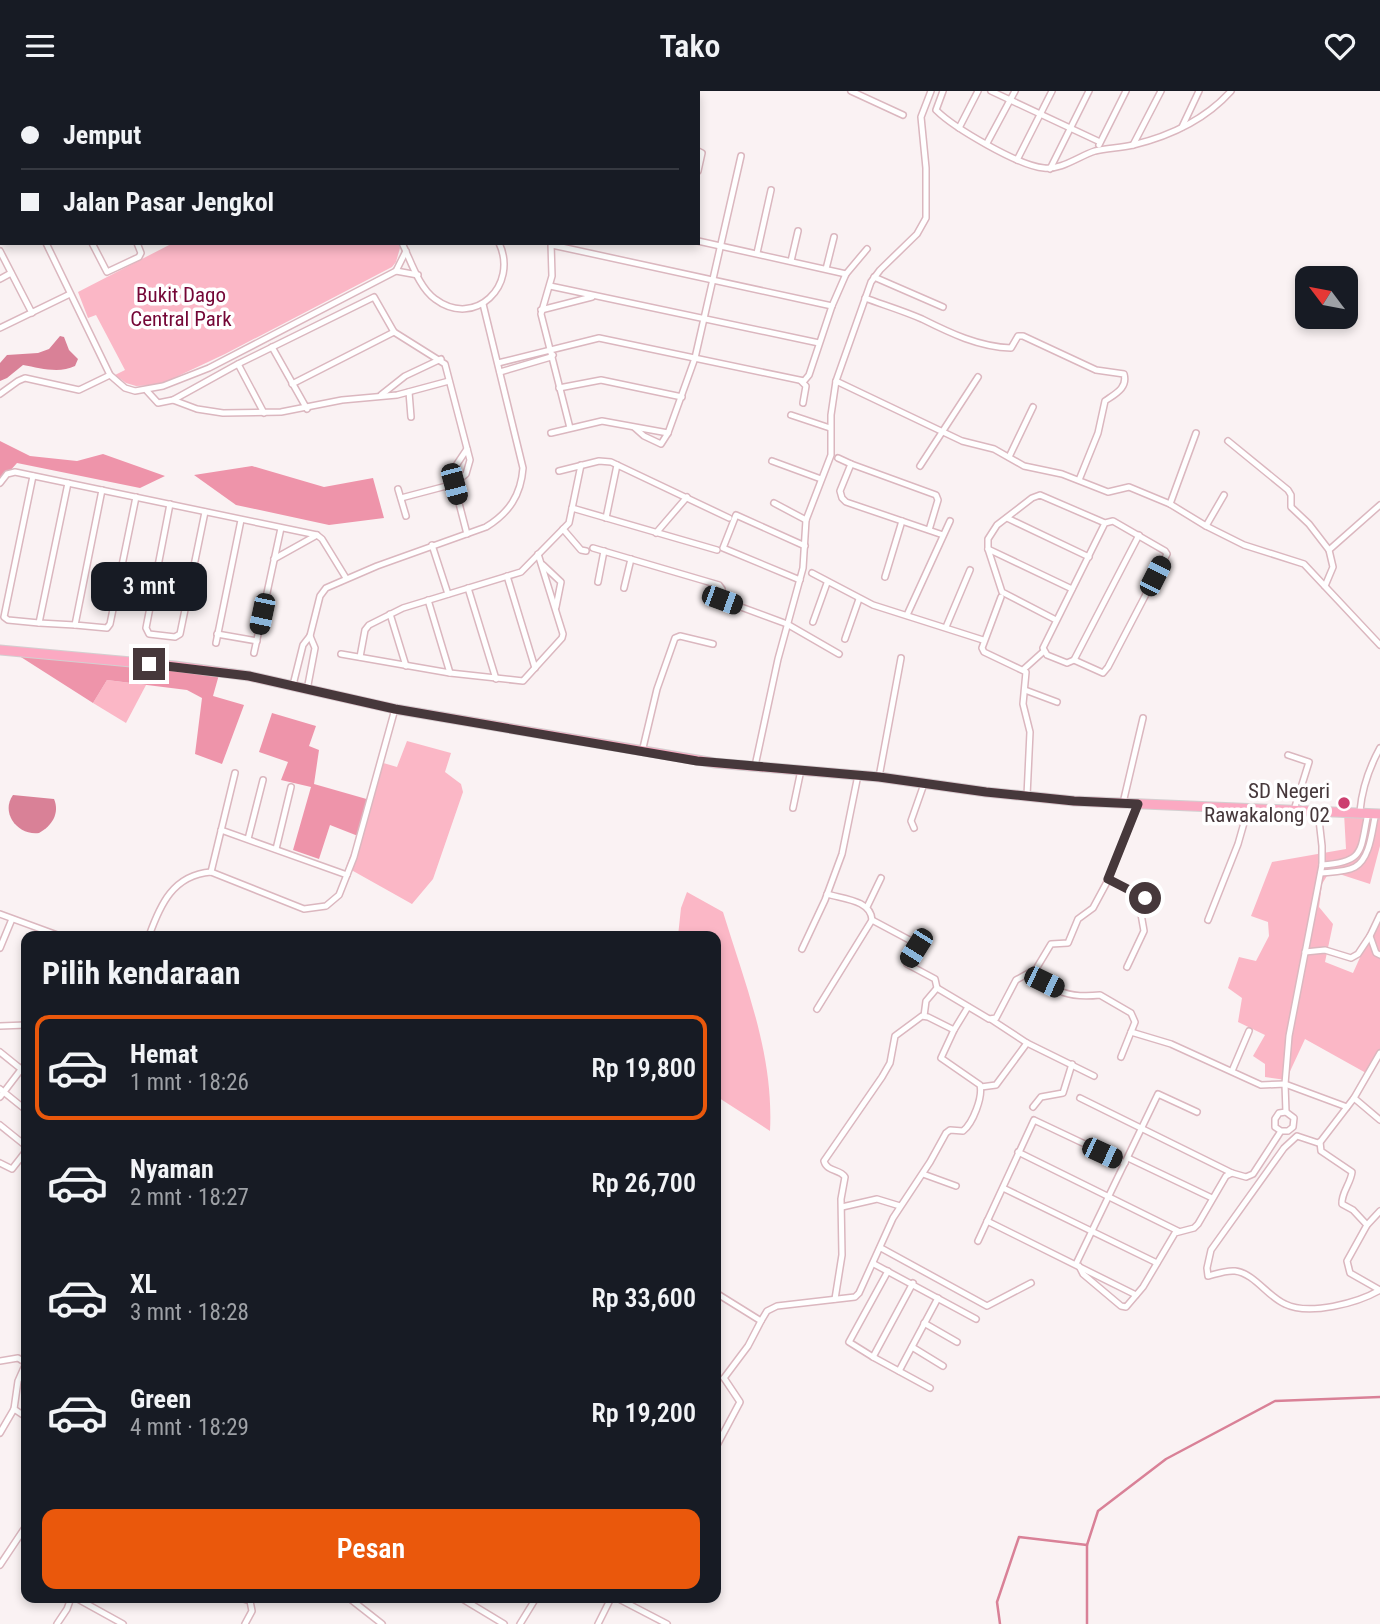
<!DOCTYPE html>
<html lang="id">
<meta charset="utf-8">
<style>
:root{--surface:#171b24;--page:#20242c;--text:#f1f3f6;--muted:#9ea1a6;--line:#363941;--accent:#ea580c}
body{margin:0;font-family:"Roboto Condensed",sans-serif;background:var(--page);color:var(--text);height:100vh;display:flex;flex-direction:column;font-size:26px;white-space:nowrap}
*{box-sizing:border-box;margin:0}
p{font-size:23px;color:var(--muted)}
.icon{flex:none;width:38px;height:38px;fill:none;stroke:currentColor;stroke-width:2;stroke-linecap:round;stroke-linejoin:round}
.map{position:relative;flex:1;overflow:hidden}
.sheet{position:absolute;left:21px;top:840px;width:700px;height:672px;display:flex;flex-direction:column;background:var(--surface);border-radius:14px;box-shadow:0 4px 10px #0003}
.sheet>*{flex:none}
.guide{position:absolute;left:0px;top:0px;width:700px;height:154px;box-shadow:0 4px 10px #0003;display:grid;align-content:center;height:154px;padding:0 21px;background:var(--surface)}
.needle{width:46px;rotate:302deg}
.buttons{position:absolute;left:1295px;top:175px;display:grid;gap:14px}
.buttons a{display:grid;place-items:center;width:63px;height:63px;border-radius:14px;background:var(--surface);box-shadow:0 4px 10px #0003;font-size:35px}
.end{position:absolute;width:32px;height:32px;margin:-16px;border:9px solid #46383b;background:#fff;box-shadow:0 0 0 4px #fff}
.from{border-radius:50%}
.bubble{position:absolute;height:49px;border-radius:14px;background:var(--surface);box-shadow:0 4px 10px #0003;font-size:23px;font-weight:600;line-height:49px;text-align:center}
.car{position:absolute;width:21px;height:42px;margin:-21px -10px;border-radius:9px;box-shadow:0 0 5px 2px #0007;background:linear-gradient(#222 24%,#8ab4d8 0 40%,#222 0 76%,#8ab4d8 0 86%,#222 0)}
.guide b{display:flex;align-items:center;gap:24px;height:66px;font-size:26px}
.guide b+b{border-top:2px solid var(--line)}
.guide i{width:18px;height:18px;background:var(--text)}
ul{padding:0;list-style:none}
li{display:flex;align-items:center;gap:21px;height:105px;margin:0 14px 10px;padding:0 7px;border:4px solid transparent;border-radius:14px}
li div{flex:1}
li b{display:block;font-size:26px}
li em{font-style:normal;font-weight:600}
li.selected{border-color:var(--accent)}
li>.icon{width:63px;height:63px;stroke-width:1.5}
h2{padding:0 21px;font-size:32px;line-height:84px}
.primary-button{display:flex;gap:14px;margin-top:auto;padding:14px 21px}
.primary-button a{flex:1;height:80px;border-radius:14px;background:var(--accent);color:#fff;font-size:28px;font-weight:600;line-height:80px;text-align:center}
header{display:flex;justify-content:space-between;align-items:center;height:91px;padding:0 21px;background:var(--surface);font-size:32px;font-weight:600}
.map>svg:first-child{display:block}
.green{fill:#fbb7c6}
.forest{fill:#ee94aa}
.water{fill:#d98197}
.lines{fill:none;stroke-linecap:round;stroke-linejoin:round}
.stream{stroke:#d98197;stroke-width:2.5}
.minor-casing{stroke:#dbb7bf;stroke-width:8}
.primary-casing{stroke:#d3cfd0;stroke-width:11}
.minor{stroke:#fff;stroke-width:5}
.primary{stroke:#fba9c2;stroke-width:9}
.route{stroke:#46383b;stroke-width:9}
.poi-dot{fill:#cc3f6f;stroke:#fff;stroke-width:2.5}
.labels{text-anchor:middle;stroke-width:7;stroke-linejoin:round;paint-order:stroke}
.park-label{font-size:21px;fill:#740636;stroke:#fff}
.poi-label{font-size:21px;fill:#46383b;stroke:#fff;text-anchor:end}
</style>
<header><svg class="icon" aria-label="menu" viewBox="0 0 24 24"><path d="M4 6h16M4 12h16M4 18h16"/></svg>Tako<svg class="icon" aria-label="heart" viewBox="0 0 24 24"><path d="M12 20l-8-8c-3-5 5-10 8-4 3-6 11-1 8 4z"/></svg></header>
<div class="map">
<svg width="1380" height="1533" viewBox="0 0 1380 1533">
<rect width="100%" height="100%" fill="#faf2f3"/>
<!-- green -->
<g class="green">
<polygon points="173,152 398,152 400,157 396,171 392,176 225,263 159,294 136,295 126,292 115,284 125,279 96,224 88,227 78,201"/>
<polygon points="107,589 146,594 126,632 93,612"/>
<polygon points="407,650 451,662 445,681 461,693 463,701 433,788 412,813 346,776 358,745 380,671 397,676"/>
<polygon points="1344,722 1380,725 1380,755 1370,793 1330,780 1322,793 1319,816 1333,833 1325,871 1353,882 1380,822 1380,958 1366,982 1305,948 1286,989 1265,986 1265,973 1253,965 1265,944 1238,931 1242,907 1228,897 1239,866 1256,870 1269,845 1268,831 1251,825 1272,771 1346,758"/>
<path d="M 687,801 L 723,821 C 745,893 774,963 770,1040 L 716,1005 L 716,845 L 678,845 L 681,817 Z"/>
</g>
<!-- forest -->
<g class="forest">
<polygon points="0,350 30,365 77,370 103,363 165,385 140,397 17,372 0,391"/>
<polygon points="252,375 324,396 373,387 384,427 329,434 236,414 194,384"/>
<polygon points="13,561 220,580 213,605 244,614 222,673 195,663 202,607 187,599 107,589 93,612"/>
<polygon points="272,622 316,635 309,655 319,659 314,693 370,709 358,745 330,734 319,768 293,759 311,696 281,689 288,671 259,661"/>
</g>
<!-- water -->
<g class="water">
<path d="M 60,245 L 64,246 L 69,259 L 78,268 L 75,275 C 59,283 40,277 23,274 L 7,287 L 0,290 L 0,272 L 7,264 L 38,262 L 49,258 Z"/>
<path d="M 13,704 L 54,708 C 60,722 52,735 39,742 C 18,745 0,722 13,704 Z"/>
</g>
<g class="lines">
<!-- stream -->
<g class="stream">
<polyline points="1000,1533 997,1511 1019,1446 1087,1454 1098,1420 1166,1368 1275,1310 1380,1306"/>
<polyline points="1087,1533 1087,1454"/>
</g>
<defs>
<g id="minor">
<polyline points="17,0 18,2"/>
<polyline points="99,0 101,2"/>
<polyline points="169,0 169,2"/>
<polyline points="376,0 377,2"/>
<polyline points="851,0 903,24"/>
<path d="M 943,0 L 936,19 C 954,37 1019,75 1044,77 C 1062,79 1079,65 1095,60 C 1107,57 1120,57 1133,54 C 1170,45 1205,29 1231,0"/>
<polyline points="991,0 1100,51"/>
<polyline points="82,2 85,0"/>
<polyline points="1182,36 1199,0"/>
<polyline points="959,37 978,0"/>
<polyline points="987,52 1015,0"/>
<polyline points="1099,54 1126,0"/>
<polyline points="1133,54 1161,0"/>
<polyline points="0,59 2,62"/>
<polyline points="698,60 702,62 698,80"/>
<polyline points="1017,69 1052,0"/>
<polyline points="1050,78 1089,0"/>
<polyline points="0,85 2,84"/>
<polyline points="698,150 846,183"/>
<polyline points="46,152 110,284 125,297 135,300 163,295 209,277 396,180 406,160"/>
<polyline points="92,152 107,181 139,166 141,162 137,152"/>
<path d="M 402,152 C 411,170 419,197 435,208 C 475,238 519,194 499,152"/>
<polyline points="551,152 552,185 541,223 570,337"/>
<polyline points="552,154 832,215"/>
<polyline points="0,160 32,222"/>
<polyline points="757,162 771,99"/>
<polyline points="791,170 798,140"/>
<polyline points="826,178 834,146"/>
<polyline points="396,180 418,184"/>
<polyline points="874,186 943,216"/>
<polyline points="0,188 11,182"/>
<polyline points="550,195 819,252"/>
<path d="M 865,207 C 884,214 904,220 922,228 C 950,242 979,256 1011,257 L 1018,245 L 1023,245 L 1096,279 L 1124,283 C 1128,297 1115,303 1105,310 L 1098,342 L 1079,389"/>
<polyline points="541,219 592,206"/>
<polyline points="0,237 70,203"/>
<polyline points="272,256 307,318"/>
<polyline points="498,272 599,247 804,290 809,284 832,215 846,183 867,158"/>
<polyline points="238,273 264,322"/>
<polyline points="500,281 551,266 553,264"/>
<polyline points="801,290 806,295 803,312"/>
<polyline points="836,290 962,350 994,358 1024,375 1062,383 1108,401 1129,396 1170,413 1206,435 1244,454 1304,473 1380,554"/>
<polyline points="292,293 394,241"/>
<polyline points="559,297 601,289 682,306"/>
<polyline points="147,300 158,312 173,309 238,273 374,206 394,241 445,273 470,369 466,383 454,393"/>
<polyline points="409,301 411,326"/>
<polyline points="0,303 18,290 25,287 79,299 110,284"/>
<polyline points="381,304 405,285 441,268"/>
<polyline points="173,309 197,318 223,322 281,321 342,309 397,304 449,290"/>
<polyline points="791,324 830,337"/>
<polyline points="635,337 644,345 661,353 668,342 695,267 741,65"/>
<polyline points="551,342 602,330 668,342"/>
<polyline points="1228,350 1288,399 1291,404 1291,416 1309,433 1329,459"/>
<polyline points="1009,366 1033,316"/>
<polyline points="838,367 851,373"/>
<polyline points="772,370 821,388"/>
<polyline points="920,375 978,286"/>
<polyline points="559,380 599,370 611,371 729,427"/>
<polyline points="33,385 4,526 8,529 39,532 68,392"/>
<polyline points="0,392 7,383 15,381 317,444 322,448 346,487"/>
<polyline points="452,393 449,385 467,358"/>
<polyline points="454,393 467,443"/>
<polyline points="398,398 406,425"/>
<polyline points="102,399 75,534 107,537 110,533 136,406"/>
<polyline points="401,407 454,393"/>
<polyline points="774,412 806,429"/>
<polyline points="170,413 146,537 149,543 175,546 180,543 205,421"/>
<polyline points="1170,413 1196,342"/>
<polyline points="572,417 717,459"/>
<polyline points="606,427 617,374"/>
<polyline points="1007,427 1089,466"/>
<polyline points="1206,435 1224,404"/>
<polyline points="563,438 581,459 586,460"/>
<polyline points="929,439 938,409 936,404 851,373 840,400 842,407 846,411 943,444"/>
<polyline points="656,442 687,406"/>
<polyline points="432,454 448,503"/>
<polyline points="593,457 719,494 722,498 722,509 787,533 839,563"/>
<polyline points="988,458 1072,498"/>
<polyline points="274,468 317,444"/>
<polyline points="543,474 561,491 556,516"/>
<polyline points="812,482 873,514 983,549"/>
<polyline points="507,485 535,577"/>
<polyline points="885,486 902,430"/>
<polyline points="800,489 723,457 736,424 805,455"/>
<polyline points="598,491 604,460"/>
<polyline points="1325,495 1333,476 1329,459 1380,414"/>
<polyline points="468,497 496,588"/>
<polyline points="624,497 631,468"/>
<polyline points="1001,506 982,557 984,561 1026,581 1023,613 1030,641 1027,705"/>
<polyline points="428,509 450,582"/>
<polyline points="390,523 406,575"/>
<polyline points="907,524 950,430"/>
<polyline points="1056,529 1002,501 988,458 988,448 997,434 1032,407 1040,404 1105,432 1113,430 1165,460 1167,463 1108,576 1103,582 1074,569 1067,572 1047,564 1043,557 1105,432"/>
<polyline points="813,531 827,492"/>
<polyline points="39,532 75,534"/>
<polyline points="946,536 970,479"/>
<polyline points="217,543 257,550"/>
<polyline points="845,548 859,508"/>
<polyline points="216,552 241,429"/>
<polyline points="254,562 281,437"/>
<polyline points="341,563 450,582 523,590 562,547 563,543 538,463"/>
<polyline points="360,566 365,539 369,534 403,517 521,481 569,432 581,374"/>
<polyline points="1074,569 1139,444"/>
<polyline points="1024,578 1044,560"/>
<path d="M 293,594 L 303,554 L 310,545 L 320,505 L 326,497 L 377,475 L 486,436 C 509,422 521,404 523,377 L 483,213"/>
<polyline points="307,599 315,557 310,545"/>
<polyline points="1025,599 1057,611"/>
<polyline points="642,661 657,598 675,547 680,545 713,553"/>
<polyline points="1288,664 1309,671 1294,719"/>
<polyline points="755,675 778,568 803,477 806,429 831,364 831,324 836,290 871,191 880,179 917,143 926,127 926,77 921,26 931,0"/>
<polyline points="879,686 901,567"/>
<polyline points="1123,712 1143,627"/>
<polyline points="793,717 801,679"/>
<path d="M 1360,720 C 1362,698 1369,677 1380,657"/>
<polyline points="914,737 911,730 924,693"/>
<polyline points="221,739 347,784"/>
<polyline points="248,748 263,689"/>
<polyline points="276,758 291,696"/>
<path d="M 1322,774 C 1365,771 1360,760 1368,722"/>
<polyline points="211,781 235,682"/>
<path d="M 1321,782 C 1331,781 1346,781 1355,776 C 1371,767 1372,737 1376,722"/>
<polyline points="1108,788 1145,807 1141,823 1144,840 1127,876"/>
<polyline points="867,816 881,787"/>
<polyline points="0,823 60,845"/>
<polyline points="1380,824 1370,845 1376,862 1380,864"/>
<polyline points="872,829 917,853 907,873 935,888 937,897 926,910 924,925"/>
<polyline points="1208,829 1238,753 1248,718"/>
<path d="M 149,845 C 160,814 173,784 211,781 L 304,818 L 326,815 L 339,804 L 354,766 L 395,618"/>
<polyline points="0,857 12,828"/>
<polyline points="802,858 825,809 842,763 858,684"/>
<polyline points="1305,861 1325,859 1351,867 1358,863 1370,845"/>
<path d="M 1036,878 C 1051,903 1073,907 1100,904 L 1131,922 L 1135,931 L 1121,966"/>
<polyline points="937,897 989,928 996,927 1016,889 1036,878 1051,853 1068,852 1078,828 1093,817 1107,791 1138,713"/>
<path d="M 817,918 L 872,829 C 871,809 843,808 827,803"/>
<polyline points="992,929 1027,952 1094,985"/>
<polyline points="0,935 26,934"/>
<polyline points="1131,941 1171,953 1261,994 1285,993 1347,1016"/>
<polyline points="0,961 26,982"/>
<path d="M 1380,962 L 1354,1007 L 1321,1050 L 1318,1052 L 1297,1045 L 1284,1057 L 1211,1159 L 1207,1177 L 1208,1185 C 1216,1183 1226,1179 1235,1180 C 1254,1182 1268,1206 1285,1213 C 1309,1225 1358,1212 1380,1199"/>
<polyline points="1232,980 1249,940"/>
<polyline points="981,996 996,994 1027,952"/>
<polyline points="0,998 26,1019"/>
<polyline points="0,1006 26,972"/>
<polyline points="1080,1007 1232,1082"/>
<polyline points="1354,1007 1380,1029"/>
<polyline points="1033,1016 1041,1006 1063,1002 1072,973"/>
<polyline points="1286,1021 1285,993 1289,945 1322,774 1322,755 1318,720"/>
<polyline points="0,1034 26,1055"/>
<path d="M 1320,1051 L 1321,1060 L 1352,1081 C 1351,1092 1341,1102 1342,1113 L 1353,1119 L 1367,1134"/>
<polyline points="1018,1061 1178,1140"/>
<polyline points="1128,1067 1212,1107"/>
<polyline points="0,1072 12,1078 26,1060"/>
<polyline points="923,1083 956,1095"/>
<polyline points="1003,1097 1157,1172"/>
<polyline points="842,1116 877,1108 900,1115"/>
<polyline points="987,1130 1136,1204"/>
<polyline points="978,1150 1034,1029 1125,1072"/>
<polyline points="881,1157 987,1215 1031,1192"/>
<polyline points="874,1173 976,1228"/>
<polyline points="1076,1173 1158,1003 1197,1021"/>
<polyline points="1079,1175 1083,1183 1121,1215 1126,1216 1143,1196 1175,1142 1194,1137 1198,1133 1226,1085 1232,1082 1246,1086 1253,1083 1281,1040 1288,1040 1293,1036 1294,1027 1286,1021 1279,1022 1275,1028 1275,1036 1281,1040"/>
<polyline points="888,1180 849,1251 873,1266 930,1297"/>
<polyline points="1380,1199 1350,1182 1347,1170 1367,1134 1380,1120"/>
<path d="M 716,1202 L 761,1230 L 767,1220 L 777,1215 L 855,1206 L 859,1202 L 893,1127 L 930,1071 L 946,1042 L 950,1039 L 963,1040 C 973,1032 983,1006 980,994 L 941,967 L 954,939 L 968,916"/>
<path d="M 835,1208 L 842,1164 L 841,1108 L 845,1086 C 840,1078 827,1081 824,1070 L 882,986 L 890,972 L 895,945 L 922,925 L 928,926 L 954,939"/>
<polyline points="924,1232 957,1251"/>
<polyline points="912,1256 943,1275"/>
<polyline points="873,1266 913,1192"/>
<polyline points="0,1270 18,1267 26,1272"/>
<polyline points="899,1280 938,1207"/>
<polyline points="724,1287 748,1255 761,1230"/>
<polyline points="14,1318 26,1326"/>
<polyline points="0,1342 14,1318 18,1290 26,1272"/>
<polyline points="716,1356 740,1311 724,1287"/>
<polyline points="0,1474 26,1435"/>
<polyline points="76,1507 123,1533"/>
<polyline points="240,1507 250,1510 252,1520 245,1533"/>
<polyline points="349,1507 382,1533"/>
<polyline points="461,1507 504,1533"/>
<polyline points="617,1507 667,1533"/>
<polyline points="57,1533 67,1518 71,1507"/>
<polyline points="520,1533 536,1507"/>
<polyline points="598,1533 611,1507"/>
</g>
<polyline id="primary" points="0,559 175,575 249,585 395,618 715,672 879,686 986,701 1074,710 1380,723"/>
</defs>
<!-- minor casing -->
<use href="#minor" class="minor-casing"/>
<!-- primary casing -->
<use href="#primary" class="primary-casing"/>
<!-- minor -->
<use href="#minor" class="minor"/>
<!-- primary -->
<use href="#primary" class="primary"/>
</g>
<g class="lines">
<!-- route -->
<polyline class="route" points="149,573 249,585 395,618 697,670 879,686 986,701 1074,710 1138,713 1108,788 1145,807"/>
</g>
<!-- markers -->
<circle class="poi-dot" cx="1344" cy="712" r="7"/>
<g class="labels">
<!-- park labels -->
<g class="park-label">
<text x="181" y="211">Bukit Dago<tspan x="181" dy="24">Central Park</tspan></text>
</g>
<!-- poi labels -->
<g class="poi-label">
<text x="1330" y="707">SD Negeri<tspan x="1330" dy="24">Rawakalong 02</tspan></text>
</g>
</g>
</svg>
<div class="buttons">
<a><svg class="needle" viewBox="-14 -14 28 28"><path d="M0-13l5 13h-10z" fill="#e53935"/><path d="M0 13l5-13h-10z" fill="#9ea1a6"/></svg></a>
</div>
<i class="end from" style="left:1145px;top:807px"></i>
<i class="end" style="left:149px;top:573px"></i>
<div class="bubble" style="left:91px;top:471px;width:116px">3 mnt</div>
<i class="car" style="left:454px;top:393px;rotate:165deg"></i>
<i class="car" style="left:1155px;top:485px;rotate:27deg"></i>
<i class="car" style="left:722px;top:509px;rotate:110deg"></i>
<i class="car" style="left:262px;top:523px;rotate:192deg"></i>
<i class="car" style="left:916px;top:857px;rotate:212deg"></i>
<i class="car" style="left:1044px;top:891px;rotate:116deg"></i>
<i class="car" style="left:1102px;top:1062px;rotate:115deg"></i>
<div class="guide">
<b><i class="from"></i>Jemput</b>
<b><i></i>Jalan Pasar Jengkol</b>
</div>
<section class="sheet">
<h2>Pilih kendaraan</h2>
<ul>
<li class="selected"><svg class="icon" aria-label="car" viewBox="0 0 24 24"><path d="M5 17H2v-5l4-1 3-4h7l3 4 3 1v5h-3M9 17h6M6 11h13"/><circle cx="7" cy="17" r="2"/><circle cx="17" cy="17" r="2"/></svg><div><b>Hemat</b><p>1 mnt · 18:26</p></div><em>Rp 19,800</em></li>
<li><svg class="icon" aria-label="car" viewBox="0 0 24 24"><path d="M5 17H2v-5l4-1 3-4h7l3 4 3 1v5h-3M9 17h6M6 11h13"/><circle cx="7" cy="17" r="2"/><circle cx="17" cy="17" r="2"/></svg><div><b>Nyaman</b><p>2 mnt · 18:27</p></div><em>Rp 26,700</em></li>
<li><svg class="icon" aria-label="car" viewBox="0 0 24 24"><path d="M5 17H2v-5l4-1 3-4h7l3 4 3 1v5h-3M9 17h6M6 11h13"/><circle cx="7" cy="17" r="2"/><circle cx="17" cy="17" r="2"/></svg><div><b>XL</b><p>3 mnt · 18:28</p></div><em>Rp 33,600</em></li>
<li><svg class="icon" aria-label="car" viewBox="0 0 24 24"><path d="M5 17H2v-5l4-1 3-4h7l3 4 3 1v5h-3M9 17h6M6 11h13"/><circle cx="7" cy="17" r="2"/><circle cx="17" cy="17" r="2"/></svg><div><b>Green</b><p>4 mnt · 18:29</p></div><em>Rp 19,200</em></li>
</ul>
<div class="primary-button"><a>Pesan</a></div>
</section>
</div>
